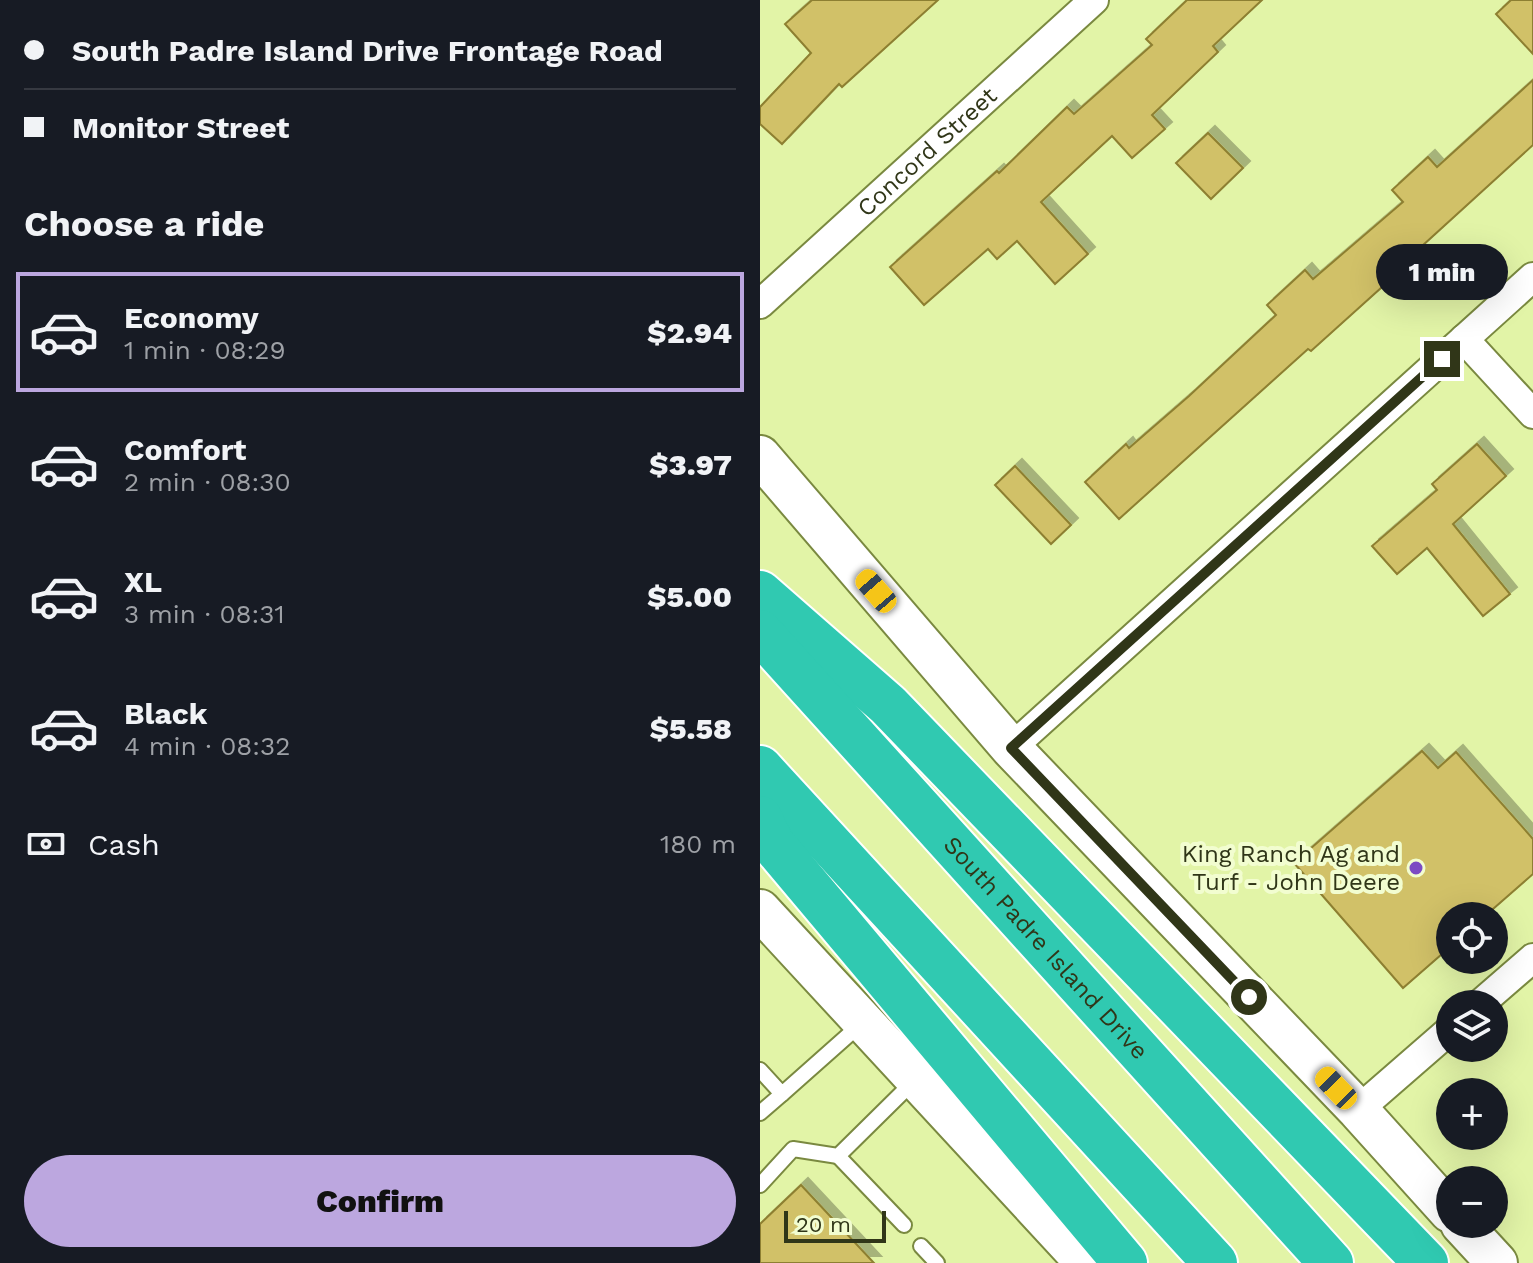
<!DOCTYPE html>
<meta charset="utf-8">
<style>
:root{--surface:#171b24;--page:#242831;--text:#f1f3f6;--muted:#9ea1a6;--line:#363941;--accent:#bca7df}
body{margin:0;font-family:"Work Sans",sans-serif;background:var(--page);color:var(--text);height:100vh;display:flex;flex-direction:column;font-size:30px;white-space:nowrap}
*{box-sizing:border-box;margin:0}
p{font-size:26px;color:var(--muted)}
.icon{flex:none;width:44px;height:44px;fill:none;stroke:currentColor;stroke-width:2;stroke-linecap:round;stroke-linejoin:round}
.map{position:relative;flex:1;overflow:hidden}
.drawer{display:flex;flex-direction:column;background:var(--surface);width:760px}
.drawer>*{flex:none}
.guide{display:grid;align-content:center;height:176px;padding:0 24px;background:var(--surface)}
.buttons{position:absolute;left:676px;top:902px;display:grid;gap:16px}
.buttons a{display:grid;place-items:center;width:72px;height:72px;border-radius:50%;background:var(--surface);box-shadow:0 8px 32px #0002;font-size:40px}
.scale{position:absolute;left:24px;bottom:20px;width:102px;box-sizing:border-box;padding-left:8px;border:4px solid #303618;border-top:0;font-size:22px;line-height:28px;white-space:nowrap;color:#303618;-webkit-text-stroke:6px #f2fdd0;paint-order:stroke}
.end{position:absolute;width:36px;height:36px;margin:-18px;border:10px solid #303618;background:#fff;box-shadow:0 0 0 4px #fff}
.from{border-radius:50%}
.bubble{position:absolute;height:56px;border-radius:28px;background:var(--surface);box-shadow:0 8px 32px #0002;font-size:26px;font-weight:800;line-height:56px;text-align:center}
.car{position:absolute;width:24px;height:48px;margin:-24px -12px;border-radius:10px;box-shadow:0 0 6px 2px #0007;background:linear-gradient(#f5c518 24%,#345 0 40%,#f5c518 0 76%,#345 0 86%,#f5c518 0)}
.guide b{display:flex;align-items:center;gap:28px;height:76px;font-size:30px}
.guide b+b{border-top:2px solid var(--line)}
.guide i{width:20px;height:20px;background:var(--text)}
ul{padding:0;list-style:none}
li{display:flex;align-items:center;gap:24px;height:120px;margin:0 16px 12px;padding:0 8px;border:4px solid transparent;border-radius:0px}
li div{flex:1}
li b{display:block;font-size:30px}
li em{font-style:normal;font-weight:800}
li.on{border-color:var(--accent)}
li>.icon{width:72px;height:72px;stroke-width:1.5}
h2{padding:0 24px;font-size:36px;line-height:96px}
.pay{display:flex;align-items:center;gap:20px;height:88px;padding:0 24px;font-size:30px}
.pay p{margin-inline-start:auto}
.action{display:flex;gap:16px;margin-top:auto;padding:16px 24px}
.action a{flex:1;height:92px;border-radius:48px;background:var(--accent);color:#111;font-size:32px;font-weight:800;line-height:92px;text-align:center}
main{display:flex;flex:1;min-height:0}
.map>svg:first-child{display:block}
.building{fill:#d1c167;stroke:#8d7f30;stroke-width:2;filter:url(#shadow)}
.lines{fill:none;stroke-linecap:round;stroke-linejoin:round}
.service-casing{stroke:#7a8940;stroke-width:18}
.minor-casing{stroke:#7a8940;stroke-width:32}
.secondary-casing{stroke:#7a8940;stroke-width:44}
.motorway-casing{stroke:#fff;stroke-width:48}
.service{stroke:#fff;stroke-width:14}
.minor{stroke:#fff;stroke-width:28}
.secondary{stroke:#fff;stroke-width:40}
.motorway{stroke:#30c9b1;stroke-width:44}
.route{stroke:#303618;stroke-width:10}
.poi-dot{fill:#7c4bc3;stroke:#f2fdd0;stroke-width:3}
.labels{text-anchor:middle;stroke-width:8;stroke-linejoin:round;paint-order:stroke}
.street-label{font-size:24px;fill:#303618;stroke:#f2fdd0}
.poi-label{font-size:24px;fill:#303618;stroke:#f2fdd0;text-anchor:end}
</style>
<main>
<section class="drawer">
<div class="guide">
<b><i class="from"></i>South Padre Island Drive Frontage Road</b>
<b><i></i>Monitor Street</b>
</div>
<h2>Choose a ride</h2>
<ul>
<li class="on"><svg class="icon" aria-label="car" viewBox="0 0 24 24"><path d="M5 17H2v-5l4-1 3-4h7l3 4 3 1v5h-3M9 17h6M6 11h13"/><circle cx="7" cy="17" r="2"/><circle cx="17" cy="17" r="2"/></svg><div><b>Economy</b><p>1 min · 08:29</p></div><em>$2.94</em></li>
<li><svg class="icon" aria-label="car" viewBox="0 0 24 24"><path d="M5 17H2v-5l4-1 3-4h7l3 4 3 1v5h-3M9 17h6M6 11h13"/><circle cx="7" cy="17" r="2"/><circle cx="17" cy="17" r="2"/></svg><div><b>Comfort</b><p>2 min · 08:30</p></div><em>$3.97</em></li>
<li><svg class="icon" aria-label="car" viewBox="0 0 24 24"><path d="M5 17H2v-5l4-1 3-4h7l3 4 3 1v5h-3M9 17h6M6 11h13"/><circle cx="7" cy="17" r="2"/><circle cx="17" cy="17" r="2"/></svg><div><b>XL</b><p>3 min · 08:31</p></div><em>$5.00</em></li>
<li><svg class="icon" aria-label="car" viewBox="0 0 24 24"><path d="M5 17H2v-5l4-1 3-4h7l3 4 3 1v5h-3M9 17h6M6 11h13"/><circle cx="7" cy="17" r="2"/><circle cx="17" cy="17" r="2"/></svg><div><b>Black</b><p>4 min · 08:32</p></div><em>$5.58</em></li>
</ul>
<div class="pay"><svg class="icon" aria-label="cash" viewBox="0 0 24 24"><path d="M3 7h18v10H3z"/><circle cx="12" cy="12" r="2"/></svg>Cash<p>180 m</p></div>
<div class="action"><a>Confirm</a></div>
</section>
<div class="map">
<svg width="773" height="1263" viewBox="0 0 773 1263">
<defs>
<filter id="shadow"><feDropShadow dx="7" dy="-7" stdDeviation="0" flood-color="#0004"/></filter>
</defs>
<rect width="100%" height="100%" fill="#e2f4a7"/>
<!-- building -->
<g class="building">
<polygon points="52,0 178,0 82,87 79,84 22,144 0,124 0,107 51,53 25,24"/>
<polygon points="427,0 502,0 453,46 458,52 392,115 405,129 372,158 352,136 281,202 328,254 295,284 257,241 237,259 228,249 164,305 130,267 237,171 239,173 307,107 314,114 392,45 386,39"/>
<polygon points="751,0 773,0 773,54 736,14"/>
<polygon points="773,80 773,145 650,257 652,260 551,351 548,349 359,519 325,482 366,444 369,448 429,396 516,315 507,305 545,270 553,279 643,202 632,190 668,157 677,167"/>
<polygon points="448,133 483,168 451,199 416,163"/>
<polygon points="717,444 746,476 693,524 750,594 723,616 667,548 637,574 612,546 677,490 672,484"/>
<polygon points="255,466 311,525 291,544 235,485"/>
<polygon points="662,751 678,768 696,752 773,839 773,874 725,916 690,916 690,947 643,988 534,863"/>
<polygon points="41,1185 114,1263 0,1263 0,1224"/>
</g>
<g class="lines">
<defs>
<g id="service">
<polyline points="0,1070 22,1094 102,1023"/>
<polyline points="0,1113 22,1094"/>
<polyline points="78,1156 144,1225"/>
<polyline points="0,1185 33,1149 78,1156 153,1082"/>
<polyline points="161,1246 177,1263"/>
</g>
<g id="minor">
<path id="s1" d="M 0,304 L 334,0"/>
<polyline points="704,339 773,414"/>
<polyline points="251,748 773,277"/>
<polyline points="720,1004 773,958"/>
<polyline points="598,1110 690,1030"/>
</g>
<g id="secondary">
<polyline points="0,456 251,748 598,1110 690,1212"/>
<polyline points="0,910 326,1263"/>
<polyline points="701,1224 737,1263"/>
</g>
<g id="motorway">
<polyline points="0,593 128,705 666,1263"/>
<path id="s2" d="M 0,632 L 571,1263"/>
<polyline points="0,768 455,1263"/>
<polyline points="0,818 12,843 365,1263"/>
</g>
</defs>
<!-- service casing -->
<use href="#service" class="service-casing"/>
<!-- minor casing -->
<use href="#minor" class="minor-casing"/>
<!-- secondary casing -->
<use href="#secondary" class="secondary-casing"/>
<!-- motorway casing -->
<use href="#motorway" class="motorway-casing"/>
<!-- service -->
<use href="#service" class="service"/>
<!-- minor -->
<use href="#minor" class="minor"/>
<!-- secondary -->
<use href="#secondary" class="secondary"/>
<!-- motorway -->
<use href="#motorway" class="motorway"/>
</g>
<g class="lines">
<!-- route -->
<polyline class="route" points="489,997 251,748 682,359"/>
</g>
<!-- markers -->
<circle class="poi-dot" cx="656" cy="868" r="8"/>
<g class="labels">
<!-- street labels -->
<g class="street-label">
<text dy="8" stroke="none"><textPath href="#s1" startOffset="226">Concord Street</textPath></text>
<text dy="8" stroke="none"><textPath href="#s2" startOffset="426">South Padre Island Drive</textPath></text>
</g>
<!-- poi labels -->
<g class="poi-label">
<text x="640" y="862">King Ranch Ag and<tspan x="640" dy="28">Turf - John Deere</tspan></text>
</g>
</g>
</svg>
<div class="buttons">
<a><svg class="icon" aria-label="locate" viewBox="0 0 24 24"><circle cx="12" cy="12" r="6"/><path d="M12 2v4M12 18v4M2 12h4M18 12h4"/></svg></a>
<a><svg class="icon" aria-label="layers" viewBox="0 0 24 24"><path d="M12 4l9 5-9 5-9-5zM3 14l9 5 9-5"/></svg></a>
<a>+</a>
<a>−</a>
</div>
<div class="scale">20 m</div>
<i class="end from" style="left:489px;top:997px"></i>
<i class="end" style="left:682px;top:359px"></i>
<div class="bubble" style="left:616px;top:244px;width:132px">1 min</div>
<i class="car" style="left:116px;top:591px;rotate:319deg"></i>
<i class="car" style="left:576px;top:1088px;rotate:316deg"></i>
</div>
</main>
